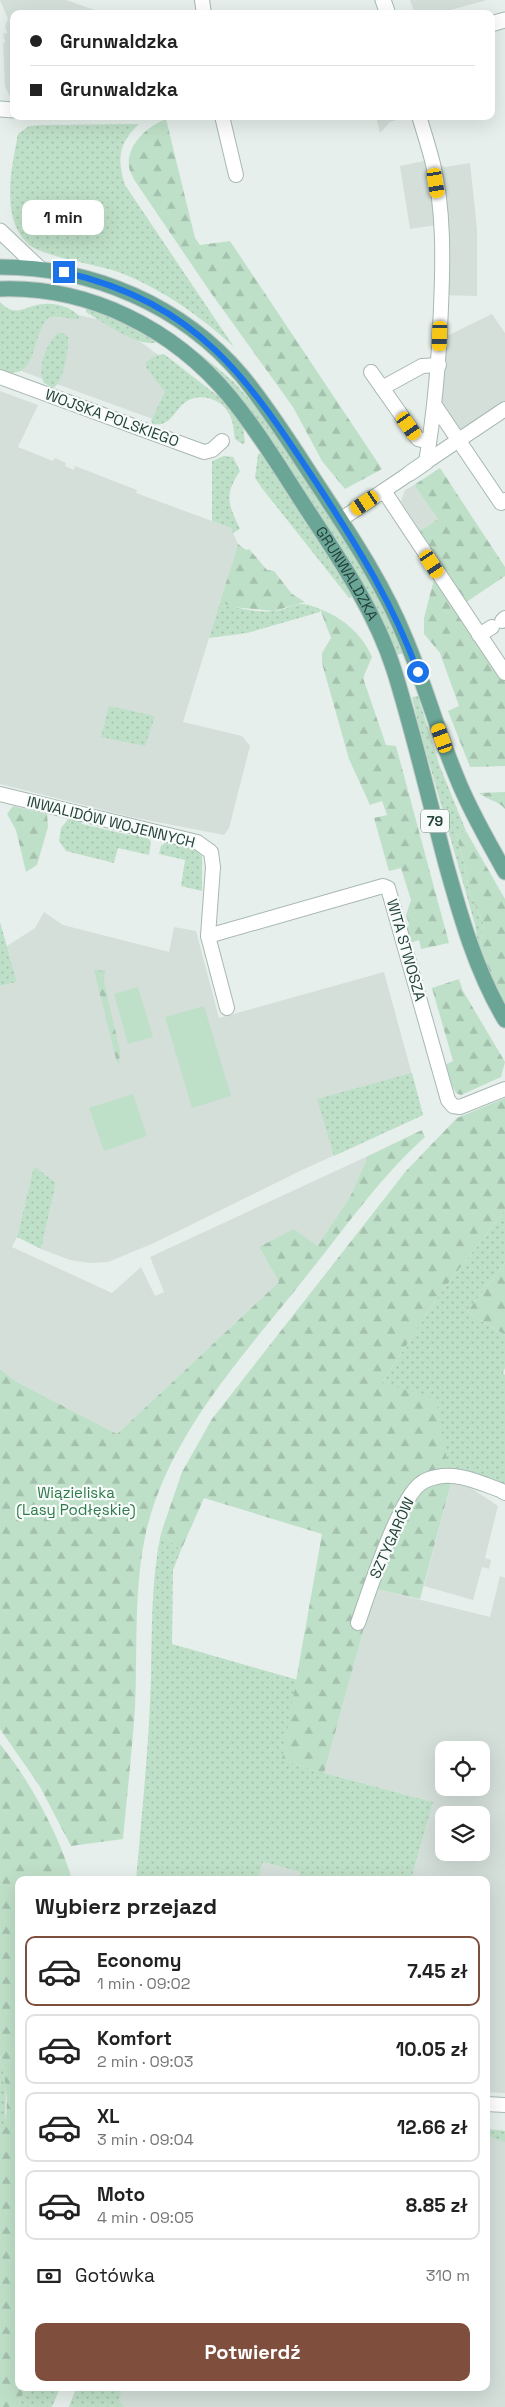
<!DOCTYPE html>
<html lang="pl">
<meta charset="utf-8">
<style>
:root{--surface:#fff;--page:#f2f2f2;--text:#222;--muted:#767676;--line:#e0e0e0;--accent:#804e3d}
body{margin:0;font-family:"Space Grotesk",sans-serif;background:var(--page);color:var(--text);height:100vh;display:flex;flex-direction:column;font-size:19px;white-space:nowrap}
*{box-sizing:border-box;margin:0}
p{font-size:16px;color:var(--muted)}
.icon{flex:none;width:28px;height:28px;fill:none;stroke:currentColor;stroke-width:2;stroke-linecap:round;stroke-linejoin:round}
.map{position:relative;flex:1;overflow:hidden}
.side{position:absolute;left:15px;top:1876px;width:475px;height:515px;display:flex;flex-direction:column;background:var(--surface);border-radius:10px;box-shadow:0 5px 20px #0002}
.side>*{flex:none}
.hud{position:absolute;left:10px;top:10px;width:485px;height:110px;border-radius:10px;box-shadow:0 5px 20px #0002;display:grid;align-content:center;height:110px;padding:0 20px;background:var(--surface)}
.tools{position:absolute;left:435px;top:1741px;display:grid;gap:10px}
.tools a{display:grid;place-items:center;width:55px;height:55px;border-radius:10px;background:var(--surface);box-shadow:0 5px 20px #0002;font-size:25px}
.end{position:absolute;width:22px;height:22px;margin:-11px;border:6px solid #1a73e8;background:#fff;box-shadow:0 0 0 2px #fff}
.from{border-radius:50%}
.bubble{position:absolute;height:35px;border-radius:10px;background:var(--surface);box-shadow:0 5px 20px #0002;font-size:16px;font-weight:700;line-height:35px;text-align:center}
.car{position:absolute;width:15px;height:30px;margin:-15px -8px;border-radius:6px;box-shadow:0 0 4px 1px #0007;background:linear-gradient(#f5c518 24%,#345 0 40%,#f5c518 0 76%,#345 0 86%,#f5c518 0)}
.hud b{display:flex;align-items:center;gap:18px;height:48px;font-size:19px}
.hud b+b{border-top:1px solid var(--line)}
.hud i{width:12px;height:12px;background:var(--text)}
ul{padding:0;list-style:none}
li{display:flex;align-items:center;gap:15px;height:70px;margin:0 10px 8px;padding:0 10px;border:2px solid var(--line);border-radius:10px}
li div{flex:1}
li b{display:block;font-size:19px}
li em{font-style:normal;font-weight:700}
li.active{border-color:var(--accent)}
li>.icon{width:45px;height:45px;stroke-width:1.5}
h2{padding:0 20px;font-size:22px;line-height:60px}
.pay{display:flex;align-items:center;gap:12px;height:55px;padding:0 20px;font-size:19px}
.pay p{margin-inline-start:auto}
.button{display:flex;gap:10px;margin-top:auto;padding:10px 20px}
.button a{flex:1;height:58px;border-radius:10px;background:var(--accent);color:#fff;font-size:20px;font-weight:700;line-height:58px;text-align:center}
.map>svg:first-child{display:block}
.built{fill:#d4dfda;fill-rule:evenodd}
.grass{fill:url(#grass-dots)}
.forest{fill:url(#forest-firs)}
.pitch{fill:#bfe0c8}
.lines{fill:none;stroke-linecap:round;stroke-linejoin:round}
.street-casing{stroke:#a8b8b2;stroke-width:16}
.secondary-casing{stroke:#a4bbb3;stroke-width:17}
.primary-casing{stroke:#c2cac8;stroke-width:17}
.street{stroke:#fff;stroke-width:14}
.secondary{stroke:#fff;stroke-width:15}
.primary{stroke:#6aa596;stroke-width:15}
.route{stroke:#1a73e8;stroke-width:6}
.labels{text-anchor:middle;stroke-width:4.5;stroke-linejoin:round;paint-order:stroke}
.shield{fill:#f7fbf9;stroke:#637a73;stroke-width:1}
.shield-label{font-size:14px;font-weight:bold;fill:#24423a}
.street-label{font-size:15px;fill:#24423a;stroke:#f7fbf9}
.park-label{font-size:15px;fill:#2d7a4b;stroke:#f7fbf9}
</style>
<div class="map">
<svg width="505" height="2407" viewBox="0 0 505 2407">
<defs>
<pattern id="grass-dots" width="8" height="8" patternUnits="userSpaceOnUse" patternTransform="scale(1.25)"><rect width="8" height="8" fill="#bfe0c8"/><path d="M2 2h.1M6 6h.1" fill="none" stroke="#a4c1ad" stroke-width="1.8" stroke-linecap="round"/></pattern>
<pattern id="forest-firs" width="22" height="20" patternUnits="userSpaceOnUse" patternTransform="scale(1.25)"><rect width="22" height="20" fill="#bfe0c8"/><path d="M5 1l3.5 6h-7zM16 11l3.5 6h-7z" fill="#a4c1ad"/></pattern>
</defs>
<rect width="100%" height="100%" fill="#e6efeb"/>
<!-- built -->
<g class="built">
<polygon points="0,0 66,0 106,14 14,14 14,97 9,95 5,86 3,44 5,42 3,34 7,33 5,26 8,19"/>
<polygon points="410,0 487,0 436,14 415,14"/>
<polygon points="376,116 409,116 390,122 380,133"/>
<polygon points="429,160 445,167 470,163 477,229 477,296 436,295 436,225 410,229 400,166"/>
<polygon points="46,308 115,323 181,372 161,422 2,364 0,324"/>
<polygon points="492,314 505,333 505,402 465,429 456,428 443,410 440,399 443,338"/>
<polygon points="0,391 38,405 18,447 53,461 55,458 66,463 65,466 74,470 75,466 137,490 136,493 231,528 238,544 183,722 242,736 250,746 229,828 224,835 131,817 0,784"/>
<polygon points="414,485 438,519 420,531 401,501 405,490"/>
<polygon points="44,912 63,925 169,952 174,927 196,931 219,1018 384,972 423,1115 302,1170 154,1243 108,1262 89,1263 70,1260 41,1249 56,1183 34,1166 17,1237 12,1247 112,1293 141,1267 155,1296 164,1292 150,1257 368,1156 350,1197 317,1246 259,1247 279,1282 117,1434 15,1381 0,1369 0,986 17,982 7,946 35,928"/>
<polygon points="451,1483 471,1488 498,1506 485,1558 491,1560 489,1569 482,1567 473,1600 424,1586"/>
<path d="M 500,1576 L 505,1578 L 505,2093 L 486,2092 L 486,1880 L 411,1880 L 433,1802 L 324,1773 L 370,1606 L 377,1589 L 490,1617 ZM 444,1750 L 481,1750 L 481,1788 L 444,1788 ZM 444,1815 L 481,1815 L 481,1852 L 444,1852 Z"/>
<polygon points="263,1862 300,1872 298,1880 258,1880"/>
<polygon points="486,2129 505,2131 505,2407 125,2407 118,2401 122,2388 486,2388"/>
</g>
<!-- grass -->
<g class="grass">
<path d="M 139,124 C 118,143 117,160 125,185 L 234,347 C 200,316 164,290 121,273 C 98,264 41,257 27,243 C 0,216 12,166 18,134 L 29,126 L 42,125 Z"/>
<path d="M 0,302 C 17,320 26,304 45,304 C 57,303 74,308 80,318 C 72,322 61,313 48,318 C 29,338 39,384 0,370 Z"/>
<path d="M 86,308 L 127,323 L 157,342 C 141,349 101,321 86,312 Z"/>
<path d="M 58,333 L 63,333 L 68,337 C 69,348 63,384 53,388 L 44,383 C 36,369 47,342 58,333 Z"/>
<polygon points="197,351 234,382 256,407 286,449 370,580 404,653 396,655 364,586 328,527 251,412 231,386"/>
<path d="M 164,354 L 228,404 L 243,427 L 245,443 L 242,444 L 235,439 C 233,431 234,423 230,416 C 224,400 202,392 187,401 C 174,409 172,427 153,424 L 151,421 L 165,392 L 146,367 L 146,362 L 157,355 Z"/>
<polygon points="261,453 354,597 349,598 261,487 255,478 258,454"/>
<path d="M 224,456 L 233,457 L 240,471 C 224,495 228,504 240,529 L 233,533 L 231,528 L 212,521 L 212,461 Z"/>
<path d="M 220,602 C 235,608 257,613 274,611 C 297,608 294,598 320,609 L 320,612 L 247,633 L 209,638 Z"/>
<polygon points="418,696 439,764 466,831 456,835 464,862 469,891 484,925 479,950 475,925 419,727 412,697"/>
<polygon points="109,706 155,716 145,746 101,737"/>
<polygon points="69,818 79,819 82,824 129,835 134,833 147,836 151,842 149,855 118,848 114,863 66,851 59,841 61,828"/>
<polygon points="166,842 193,847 202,856 202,891 181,886 185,860 159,854 161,846"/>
<polygon points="0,922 17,982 0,986"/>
<polygon points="412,1073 423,1115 334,1156 317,1099"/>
<polygon points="34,1166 56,1183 41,1249 17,1237"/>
<polygon points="505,1210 505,1263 467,1312 505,1335 505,1368 503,1373 505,1375 505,1485 451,1483 382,1383 439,1295"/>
<path d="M 161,1533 L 181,1550 L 173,1570 L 172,1644 L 298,1680 L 283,1760 L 324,1773 L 433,1802 L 411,1880 L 298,1880 L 300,1872 L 263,1862 L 258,1880 L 136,1880 C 142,1813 149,1745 151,1678 C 152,1629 151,1581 161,1533 Z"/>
<polygon points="0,2055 6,2083 5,2124 0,2130"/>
<polygon points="486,2129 505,2131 505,2142 486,2135"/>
<polygon points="25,2388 60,2388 52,2407 18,2407"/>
<polygon points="76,2388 122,2388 119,2401 125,2407 69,2407"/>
</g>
<!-- forest -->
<g class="forest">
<path d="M 166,119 L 195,238 L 200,245 L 230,241 L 382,469 L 345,489 L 322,461 L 293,407 L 211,293 L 135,181 C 133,176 129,171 129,166 C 126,145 149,125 166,119 Z"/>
<polygon points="440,468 505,567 505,576 465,603 505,673 505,766 470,767 448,711 459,706 440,653 424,634 424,618 439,560 420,531 438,519 414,485"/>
<polygon points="238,544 246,550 249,549 267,570 274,571 292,594 305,602 274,611 233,607 220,602"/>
<path d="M 320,609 C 343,618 362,634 372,657 L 363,678 L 386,745 L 396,746 L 449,943 L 421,949 L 419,940 L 410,943 L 406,927 L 409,925 L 406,915 L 411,900 L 401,868 L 389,871 L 388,868 L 374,818 L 387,815 L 382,801 L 370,805 L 349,759 L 322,663 L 322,653 L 331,638 Z"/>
<path d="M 505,792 L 505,809 C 499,801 487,800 479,793 Z"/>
<polygon points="13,806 47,814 48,827 37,865 26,872 16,830 7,814"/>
<polygon points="466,831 505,899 505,1006 479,950 484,925 469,891 464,862 456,835"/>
<polygon points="94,970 105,971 104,982 120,1051 119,1065 116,1059"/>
<polygon points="459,979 463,991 505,1062 501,1077 461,1095 456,1093 453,1087 450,1088 445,1065 453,1061 432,988"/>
<polygon points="505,1098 505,1210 439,1295 382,1383 436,1398 451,1483 420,1599 377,1589 370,1606 324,1773 282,1760 322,1534 204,1498 181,1550 161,1533 182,1472 212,1419 406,1171 457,1118"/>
<path d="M 422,1130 L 425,1137 C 380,1177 346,1227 308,1274 C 247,1352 172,1429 147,1528 C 133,1587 138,1648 135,1708 C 132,1751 127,1795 123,1839 L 71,1846 L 39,1785 L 0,1729 L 0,1369 L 15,1381 L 117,1434 L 279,1282 L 259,1247 L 294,1229 L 317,1246 L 350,1197 L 368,1156 Z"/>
<polygon points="505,1263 505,1335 467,1312"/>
<path d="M 0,1744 C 29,1779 60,1836 72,1880 L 19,1880 L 19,2388 L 25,2388 L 18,2407 L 0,2407 L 0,2130 C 13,2115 4,2073 0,2055 Z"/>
</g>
<!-- pitch -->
<g class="pitch">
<polygon points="138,987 153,1037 128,1044 114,994"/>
<polygon points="204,1006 231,1096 192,1108 165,1017"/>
<polygon points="133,1094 147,1136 104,1151 89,1108"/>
</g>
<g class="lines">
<defs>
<g id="street">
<polyline points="202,0 204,14"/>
<polyline points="222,116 236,175"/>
<path d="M 419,116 C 424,132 429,148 433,164 C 444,210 443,260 441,307 C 439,360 435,410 426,462"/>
<polyline points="371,372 418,439 429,442"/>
<polyline points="0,377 204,452 212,450 222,441"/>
<polyline points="382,388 422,366 439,365"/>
<polyline points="436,407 501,503 505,500"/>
<polyline points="426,462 505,409"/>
<polyline points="384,491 505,673"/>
<polyline points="340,520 410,473"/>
<polyline points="502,621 505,618"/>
<polyline points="479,635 492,627"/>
<polyline points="0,794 197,842 211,852 213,867 208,936 227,1008"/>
<polyline points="208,936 383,886 388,888 448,1100 453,1106 460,1107 505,1089"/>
<path d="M 358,1623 C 368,1594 398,1501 420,1484 C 425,1480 431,1478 437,1477 C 458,1472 480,1483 500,1490 L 505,1493"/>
<polyline points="486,2104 505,2105"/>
</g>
<g id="secondary">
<polyline points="383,0 388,14"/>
<polyline points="491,24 505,20"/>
<polyline points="0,109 14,110"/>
<polyline points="0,231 39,268"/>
<polyline points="410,473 426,462"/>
</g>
<g id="primary">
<path d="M 0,267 C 92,267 182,305 242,376 C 270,410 294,449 319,487 C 351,536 384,585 406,640 C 425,685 438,733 457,778 C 470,811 488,841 505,872"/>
<path id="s1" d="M 0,289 C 89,286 174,329 230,397 C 259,432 283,473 308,511 C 341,561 376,613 394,670 C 414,734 429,800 446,864 C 461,918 476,971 505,1020"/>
</g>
</defs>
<!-- street casing -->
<use href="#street" class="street-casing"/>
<!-- secondary casing -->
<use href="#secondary" class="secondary-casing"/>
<!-- primary casing -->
<use href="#primary" class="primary-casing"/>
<!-- street -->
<use href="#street" class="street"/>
<!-- secondary -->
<use href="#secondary" class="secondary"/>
<!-- primary -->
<use href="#primary" class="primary"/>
</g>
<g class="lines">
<!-- route -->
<path class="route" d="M 64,272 C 201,304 249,380 321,490 C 359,549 394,606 418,672"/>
</g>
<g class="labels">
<!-- shield labels -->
<rect class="shield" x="421" y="809.5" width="28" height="23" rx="4"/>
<g class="shield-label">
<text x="435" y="826">79</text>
</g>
<!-- street labels -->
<g class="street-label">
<text transform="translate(112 418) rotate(20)" y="5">WOJSKA POLSKIEGO</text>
<text dy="5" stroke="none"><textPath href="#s1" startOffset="475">GRUNWALDZKA</textPath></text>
<text transform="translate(111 822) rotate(14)" y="5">INWALIDÓW WOJENNYCH</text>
<text transform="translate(406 950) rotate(74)" y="5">WITA STWOSZA</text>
<text transform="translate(392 1538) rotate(-66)" y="5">SZTYGARÓW</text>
</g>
<!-- park labels -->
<g class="park-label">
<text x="76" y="1498">Wiązieliska<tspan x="76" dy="17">(Lasy Podłęskie)</tspan></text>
</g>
</g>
</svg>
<div class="tools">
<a><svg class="icon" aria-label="locate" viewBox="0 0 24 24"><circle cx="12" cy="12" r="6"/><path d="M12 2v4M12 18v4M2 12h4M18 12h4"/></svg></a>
<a><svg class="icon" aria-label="layers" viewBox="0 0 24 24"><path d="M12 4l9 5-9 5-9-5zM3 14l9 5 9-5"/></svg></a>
</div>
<i class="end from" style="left:418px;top:672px"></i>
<i class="end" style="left:64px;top:272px"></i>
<div class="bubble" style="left:22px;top:200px;width:82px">1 min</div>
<i class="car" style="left:436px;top:183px;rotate:171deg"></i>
<i class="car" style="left:440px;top:336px;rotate:182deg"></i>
<i class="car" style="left:409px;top:426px;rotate:145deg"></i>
<i class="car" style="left:365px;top:503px;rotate:236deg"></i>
<i class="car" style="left:432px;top:564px;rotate:147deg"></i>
<i class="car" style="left:442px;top:738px;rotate:340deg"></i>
<div class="hud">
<b><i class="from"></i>Grunwaldzka</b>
<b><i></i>Grunwaldzka</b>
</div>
<section class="side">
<h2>Wybierz przejazd</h2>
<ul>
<li class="active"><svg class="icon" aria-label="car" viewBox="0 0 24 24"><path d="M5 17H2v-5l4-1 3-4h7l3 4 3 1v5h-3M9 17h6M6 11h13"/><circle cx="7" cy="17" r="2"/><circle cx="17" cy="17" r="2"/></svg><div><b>Economy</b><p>1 min · 09:02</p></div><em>7.45 zł</em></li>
<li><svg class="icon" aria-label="car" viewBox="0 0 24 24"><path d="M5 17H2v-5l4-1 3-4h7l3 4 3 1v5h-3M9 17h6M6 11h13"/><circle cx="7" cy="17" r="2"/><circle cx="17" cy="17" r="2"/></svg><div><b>Komfort</b><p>2 min · 09:03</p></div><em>10.05 zł</em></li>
<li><svg class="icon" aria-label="car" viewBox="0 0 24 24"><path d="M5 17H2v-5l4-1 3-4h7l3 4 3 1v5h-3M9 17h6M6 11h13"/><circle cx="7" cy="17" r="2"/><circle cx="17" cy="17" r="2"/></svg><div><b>XL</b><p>3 min · 09:04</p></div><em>12.66 zł</em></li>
<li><svg class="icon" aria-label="car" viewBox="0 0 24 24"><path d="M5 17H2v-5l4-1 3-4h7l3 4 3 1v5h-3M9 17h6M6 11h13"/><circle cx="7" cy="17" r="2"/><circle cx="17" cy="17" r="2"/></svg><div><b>Moto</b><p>4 min · 09:05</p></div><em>8.85 zł</em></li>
</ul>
<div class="pay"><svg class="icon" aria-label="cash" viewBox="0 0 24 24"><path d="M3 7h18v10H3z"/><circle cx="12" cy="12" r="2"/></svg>Gotówka<p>310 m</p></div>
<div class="button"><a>Potwierdź</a></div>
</section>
</div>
